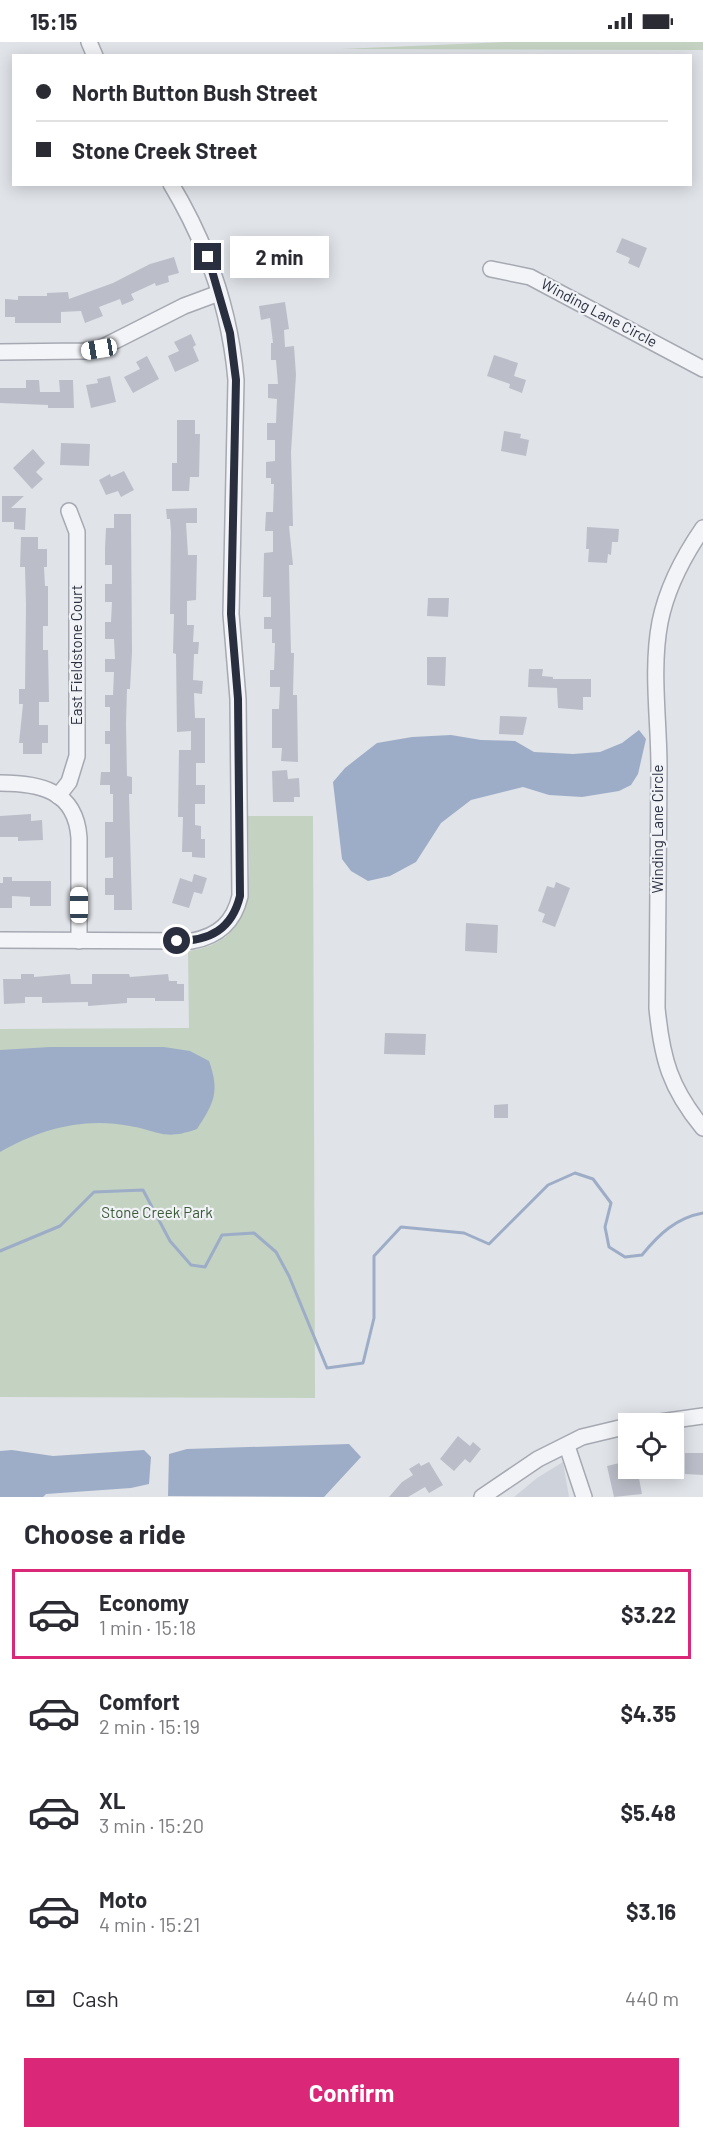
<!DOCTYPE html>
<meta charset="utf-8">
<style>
:root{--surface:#fff;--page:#f7f7f7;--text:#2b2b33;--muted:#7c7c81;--line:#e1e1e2;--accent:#db2777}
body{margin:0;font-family:Barlow,sans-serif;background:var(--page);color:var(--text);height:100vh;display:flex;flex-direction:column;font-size:22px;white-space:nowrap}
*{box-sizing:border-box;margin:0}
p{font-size:20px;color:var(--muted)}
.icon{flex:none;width:33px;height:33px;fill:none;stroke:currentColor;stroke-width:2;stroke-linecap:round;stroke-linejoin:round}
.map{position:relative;height:1455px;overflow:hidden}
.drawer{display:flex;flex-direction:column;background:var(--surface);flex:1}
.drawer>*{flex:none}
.hud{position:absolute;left:12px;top:12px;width:680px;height:132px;border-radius:0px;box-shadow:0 3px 15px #0003;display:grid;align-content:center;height:132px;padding:0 24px;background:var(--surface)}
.tools{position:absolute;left:618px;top:1371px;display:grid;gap:12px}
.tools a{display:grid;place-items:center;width:66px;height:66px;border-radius:0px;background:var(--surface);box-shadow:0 3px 15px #0003;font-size:30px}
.end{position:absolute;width:27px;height:27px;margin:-14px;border:8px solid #2a2f3f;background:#fff;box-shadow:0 0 0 3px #fff}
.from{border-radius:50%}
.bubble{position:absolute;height:42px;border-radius:0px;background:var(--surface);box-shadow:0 3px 15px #0003;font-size:20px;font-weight:700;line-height:42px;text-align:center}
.car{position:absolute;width:18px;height:36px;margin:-18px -9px;border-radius:8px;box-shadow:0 0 4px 2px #0007;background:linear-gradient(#fff 24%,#345 0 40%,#fff 0 76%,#345 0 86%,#fff 0)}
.hud b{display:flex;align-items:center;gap:21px;height:57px;font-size:22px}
.hud b+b{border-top:2px solid var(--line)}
.hud i{width:15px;height:15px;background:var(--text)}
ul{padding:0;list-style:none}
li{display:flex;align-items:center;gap:18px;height:90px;margin:0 12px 9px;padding:0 12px;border:3px solid transparent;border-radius:0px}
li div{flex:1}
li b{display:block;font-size:22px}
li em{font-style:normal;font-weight:700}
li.selected{border-color:var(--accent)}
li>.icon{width:54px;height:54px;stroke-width:1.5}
h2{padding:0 24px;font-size:27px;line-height:72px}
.pay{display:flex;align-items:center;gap:15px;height:66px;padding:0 24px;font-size:22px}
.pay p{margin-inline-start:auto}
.primary-button{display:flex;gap:12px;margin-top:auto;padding:12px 24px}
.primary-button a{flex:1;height:69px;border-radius:0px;background:var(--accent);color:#fff;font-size:24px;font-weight:700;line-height:69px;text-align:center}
.status{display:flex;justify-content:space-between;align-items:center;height:42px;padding:0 30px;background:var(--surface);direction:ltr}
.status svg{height:16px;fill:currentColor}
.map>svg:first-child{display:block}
.built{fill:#ced2da}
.green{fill:#c4d2c2}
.water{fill:#9dadc7}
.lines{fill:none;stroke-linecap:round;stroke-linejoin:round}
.stream{stroke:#9dadc7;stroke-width:3}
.building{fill:#bbbec8}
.minor-casing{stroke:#a6a9b2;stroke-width:18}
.minor{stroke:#f3f4f7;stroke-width:15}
.route{stroke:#2a2f3f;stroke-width:8}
.labels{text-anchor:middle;stroke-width:4.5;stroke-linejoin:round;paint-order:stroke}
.street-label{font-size:15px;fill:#2a2f3f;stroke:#f0f2f6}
.park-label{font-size:15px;fill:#3b5a38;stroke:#f0f2f6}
</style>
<div class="status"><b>15:15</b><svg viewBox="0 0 49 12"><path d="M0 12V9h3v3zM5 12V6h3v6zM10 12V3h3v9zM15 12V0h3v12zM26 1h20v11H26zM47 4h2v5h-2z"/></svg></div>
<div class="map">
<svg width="703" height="1455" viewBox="0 0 703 1455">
<rect width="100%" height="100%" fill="#e0e3e8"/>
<!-- built -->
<polygon class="built" points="563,1420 569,1455 514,1455 537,1436"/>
<!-- green -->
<g class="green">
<polygon points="506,0 703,0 703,8 341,7"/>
<path d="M 248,774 L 313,774 L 315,1356 L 0,1355 L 0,987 L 189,986 L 188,909 C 263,899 248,831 248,774 Z"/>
</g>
<!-- water -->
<g class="water">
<polygon points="639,688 646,697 638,732 631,743 619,749 582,755 549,753 523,745 471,758 441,781 416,820 390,834 368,839 351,829 342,817 333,740 345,726 377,701 412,695 451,693 481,698 515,699 534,710 573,712 600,710 622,701"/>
<path d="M 50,1005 L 164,1005 L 190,1009 L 209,1019 C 220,1050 214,1061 197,1087 C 163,1099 160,1089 130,1084 C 84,1075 40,1087 0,1110 L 0,1008 Z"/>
<polygon points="349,1402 361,1415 324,1455 168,1454 169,1412 187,1407"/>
<polygon points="12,1408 53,1414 144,1408 151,1415 149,1442 131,1446 46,1452 43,1455 0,1455 0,1409"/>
</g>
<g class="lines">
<!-- stream -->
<path class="stream" d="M 0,1209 L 60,1184 L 94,1150 L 143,1148 L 170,1199 L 191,1223 L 205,1225 L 222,1193 L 254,1191 L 276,1210 L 289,1234 L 327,1326 L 363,1321 L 374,1276 L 374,1214 L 401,1185 L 464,1191 L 489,1202 L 548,1143 L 575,1131 L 593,1137 L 611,1161 L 605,1185 L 609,1205 L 625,1215 L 642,1213 C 659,1192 676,1176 703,1171"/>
</g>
<!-- building -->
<g class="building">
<polygon points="622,196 647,206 639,226 628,221 630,216 616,210"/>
<polygon points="174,215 179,231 168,234 169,240 156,244 155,241 131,252 134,258 122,263 120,257 99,265 103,274 85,281 81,269 61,270 61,281 15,281 15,275 5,275 5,257 18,258 18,254 47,254 47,251 68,250 69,257 113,241 150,222"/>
<polygon points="285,260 289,287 284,288 285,305 294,304 296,333 291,410 293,484 289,484 293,523 289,523 291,611 294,611 293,653 297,653 298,720 281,719 282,706 272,706 272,667 279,667 280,645 270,645 270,628 274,628 275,601 272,601 272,587 264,587 264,575 271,575 271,555 263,555 264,511 273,510 273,489 265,489 266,470 273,470 274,442 271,442 271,436 266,436 266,420 275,419 275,398 267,398 267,381 276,381 277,357 268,356 268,342 278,342 276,318 271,318 271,301 273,301 270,276 261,278 259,264"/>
<polygon points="191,292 196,303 193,305 199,319 175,330 168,314 179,309 174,300"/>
<polygon points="494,313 518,321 514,334 526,338 522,351 509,346 510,342 487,334"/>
<polygon points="147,314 159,337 133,351 124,335 140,327 136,320"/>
<polygon points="110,334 116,360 91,366 86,343 98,341 97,337"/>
<polygon points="26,338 39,338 40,350 60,350 59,338 73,338 74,366 48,366 48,363 0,361 0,346 26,346"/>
<polygon points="177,378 195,378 195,392 200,392 199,435 190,435 189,449 172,449 172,421 177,421"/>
<polygon points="504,389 521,392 520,396 529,398 526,414 501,409"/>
<polygon points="61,401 90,402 89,424 60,423"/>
<polygon points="33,407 45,421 36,430 43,437 32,447 13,426"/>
<polygon points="124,429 134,448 121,455 118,449 106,453 99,438 110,432 111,435"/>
<polygon points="2,454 24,454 11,466 26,466 25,488 14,487 14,480 2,480"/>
<polygon points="197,466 197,481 186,481 188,513 197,513 196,558 187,559 187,583 194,583 193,600 199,600 198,612 194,612 193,638 203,639 202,652 194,651 195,676 205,676 205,721 196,721 196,743 205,743 205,762 195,762 195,783 201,784 201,797 205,797 205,816 192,815 192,810 182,810 183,775 178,775 179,708 191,708 191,689 177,690 176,612 173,611 174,572 170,572 171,490 170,477 167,477 166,467"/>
<polygon points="114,472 131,472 132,610 130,647 127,647 126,682 127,734 132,735 132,752 129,752 132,868 114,868 114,853 105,853 105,836 113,836 113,815 105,816 105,780 113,780 113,752 110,752 110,743 100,743 101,730 110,730 110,702 105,702 105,689 110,689 110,665 105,665 105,653 113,653 114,630 105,630 105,617 115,617 114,597 105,597 105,580 111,580 112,560 105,560 105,542 112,542 112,523 105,523 105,506 106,486 114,486"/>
<polygon points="587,485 619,487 618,500 612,500 611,513 608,512 607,521 588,520 589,507 586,507"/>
<polygon points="21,495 38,495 38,507 47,507 47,525 44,525 45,544 48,544 48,584 43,584 43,608 48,608 49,660 39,660 39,683 48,683 48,701 42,701 42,712 23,712 23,701 19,701 23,662 19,662 19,647 25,647 26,563 25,525 20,525"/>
<polygon points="428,556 449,556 448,575 427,574"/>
<polygon points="427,615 446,615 445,644 427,643"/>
<polygon points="529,627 543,627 542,634 553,635 553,637 591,637 591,655 583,655 583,668 558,666 557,646 528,645"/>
<polygon points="500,674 527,675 523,693 499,692"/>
<polygon points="287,728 288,737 299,736 300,755 294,755 294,760 273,760 272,729"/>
<polygon points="31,772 31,779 42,778 43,798 18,799 18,795 0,795 0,774"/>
<polygon points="194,832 207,836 202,852 194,850 189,866 172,861 180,836 192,840"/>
<polygon points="3,835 12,835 12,839 51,839 51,864 30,864 30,855 12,854 12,866 0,866 0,841 3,841"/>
<polygon points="556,840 570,846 555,885 542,880 545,872 538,869 547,844 554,846"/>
<polygon points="466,881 498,883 497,911 465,909"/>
<polygon points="21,932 34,932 34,935 70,932 71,942 92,942 92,932 129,932 130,935 168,932 169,939 177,939 177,942 184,942 184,959 155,959 155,956 127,956 127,961 88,964 88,960 42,961 42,955 25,955 25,961 4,962 3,937 21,937"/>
<polygon points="385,991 426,992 425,1013 384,1012"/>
<polygon points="508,1062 508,1076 494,1076 494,1063"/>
<polygon points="458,1394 470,1404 473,1400 481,1407 470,1421 465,1417 454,1429 440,1417"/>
<polygon points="685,1411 703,1411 703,1433 685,1432"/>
<polygon points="628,1419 628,1426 637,1426 642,1452 614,1455 607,1424"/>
<polygon points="429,1420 443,1443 429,1451 425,1445 408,1455 389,1455 402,1440 413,1433 409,1427 419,1421 421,1424"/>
</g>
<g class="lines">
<defs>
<g id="minor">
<polyline points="89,0 95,14"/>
<polyline points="491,227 530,235 703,327"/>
<polyline points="0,310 84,309 99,307 184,264 219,251"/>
<path d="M 703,486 C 683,515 667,545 660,580 C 651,627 659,678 659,725 C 659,806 657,886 657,966 C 662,1017 670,1046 703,1086"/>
<path d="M 0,741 C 39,741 76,748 79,796 L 79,899"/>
<polyline points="58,754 69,740 77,714 77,490 69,469"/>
<path d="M 0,898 L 192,899 C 219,894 234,880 240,854 L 238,657 L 231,572 L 236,338 C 230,268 207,202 171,142"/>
<polyline points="646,1382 703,1374"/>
<polyline points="567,1404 584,1455"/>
<polyline points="482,1455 538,1417 582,1395 628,1384"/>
</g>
</defs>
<!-- minor casing -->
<use href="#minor" class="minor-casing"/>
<!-- minor -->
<use href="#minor" class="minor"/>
</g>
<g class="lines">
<!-- route -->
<path class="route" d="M 177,899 C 210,899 232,887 240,854 L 238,657 L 231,572 L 236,338 L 230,291 L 208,215"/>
</g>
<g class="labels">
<!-- street labels -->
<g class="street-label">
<text transform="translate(599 271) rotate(28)" y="5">Winding Lane Circle</text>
<text transform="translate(77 613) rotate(-90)" y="5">East Fieldstone Court</text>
<text transform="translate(658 787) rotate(-90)" y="5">Winding Lane Circle</text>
</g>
<!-- park labels -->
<g class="park-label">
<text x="157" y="1176">Stone Creek Park</text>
</g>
</g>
</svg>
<div class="tools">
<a><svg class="icon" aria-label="locate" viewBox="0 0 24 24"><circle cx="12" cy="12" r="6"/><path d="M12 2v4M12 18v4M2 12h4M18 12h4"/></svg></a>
</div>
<i class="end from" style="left:177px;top:899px"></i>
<i class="end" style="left:208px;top:215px"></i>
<div class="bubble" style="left:230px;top:194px;width:99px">2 min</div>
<i class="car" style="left:99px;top:307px;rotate:260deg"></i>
<i class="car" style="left:79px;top:863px;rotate:0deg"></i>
<div class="hud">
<b><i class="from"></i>North Button Bush Street</b>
<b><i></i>Stone Creek Street</b>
</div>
</div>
<section class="drawer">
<h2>Choose a ride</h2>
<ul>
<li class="selected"><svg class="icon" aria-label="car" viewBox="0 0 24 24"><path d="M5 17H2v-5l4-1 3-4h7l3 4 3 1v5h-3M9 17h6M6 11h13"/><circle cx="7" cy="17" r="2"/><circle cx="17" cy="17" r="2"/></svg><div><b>Economy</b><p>1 min · 15:18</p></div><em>$3.22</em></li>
<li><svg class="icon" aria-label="car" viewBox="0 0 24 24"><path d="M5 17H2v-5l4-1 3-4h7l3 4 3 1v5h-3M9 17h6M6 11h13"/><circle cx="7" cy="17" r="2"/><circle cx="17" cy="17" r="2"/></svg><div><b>Comfort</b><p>2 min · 15:19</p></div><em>$4.35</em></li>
<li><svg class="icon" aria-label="car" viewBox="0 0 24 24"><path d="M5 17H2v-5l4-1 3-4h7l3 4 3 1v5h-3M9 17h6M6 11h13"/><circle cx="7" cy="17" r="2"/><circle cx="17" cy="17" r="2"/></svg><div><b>XL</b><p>3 min · 15:20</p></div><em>$5.48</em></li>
<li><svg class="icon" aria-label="car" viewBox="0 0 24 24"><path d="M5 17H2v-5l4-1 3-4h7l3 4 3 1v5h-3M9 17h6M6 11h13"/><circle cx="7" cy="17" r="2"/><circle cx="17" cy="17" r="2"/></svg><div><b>Moto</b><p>4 min · 15:21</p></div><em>$3.16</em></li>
</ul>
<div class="pay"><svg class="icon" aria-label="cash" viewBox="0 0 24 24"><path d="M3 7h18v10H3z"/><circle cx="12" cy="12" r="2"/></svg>Cash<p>440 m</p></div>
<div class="primary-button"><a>Confirm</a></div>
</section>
